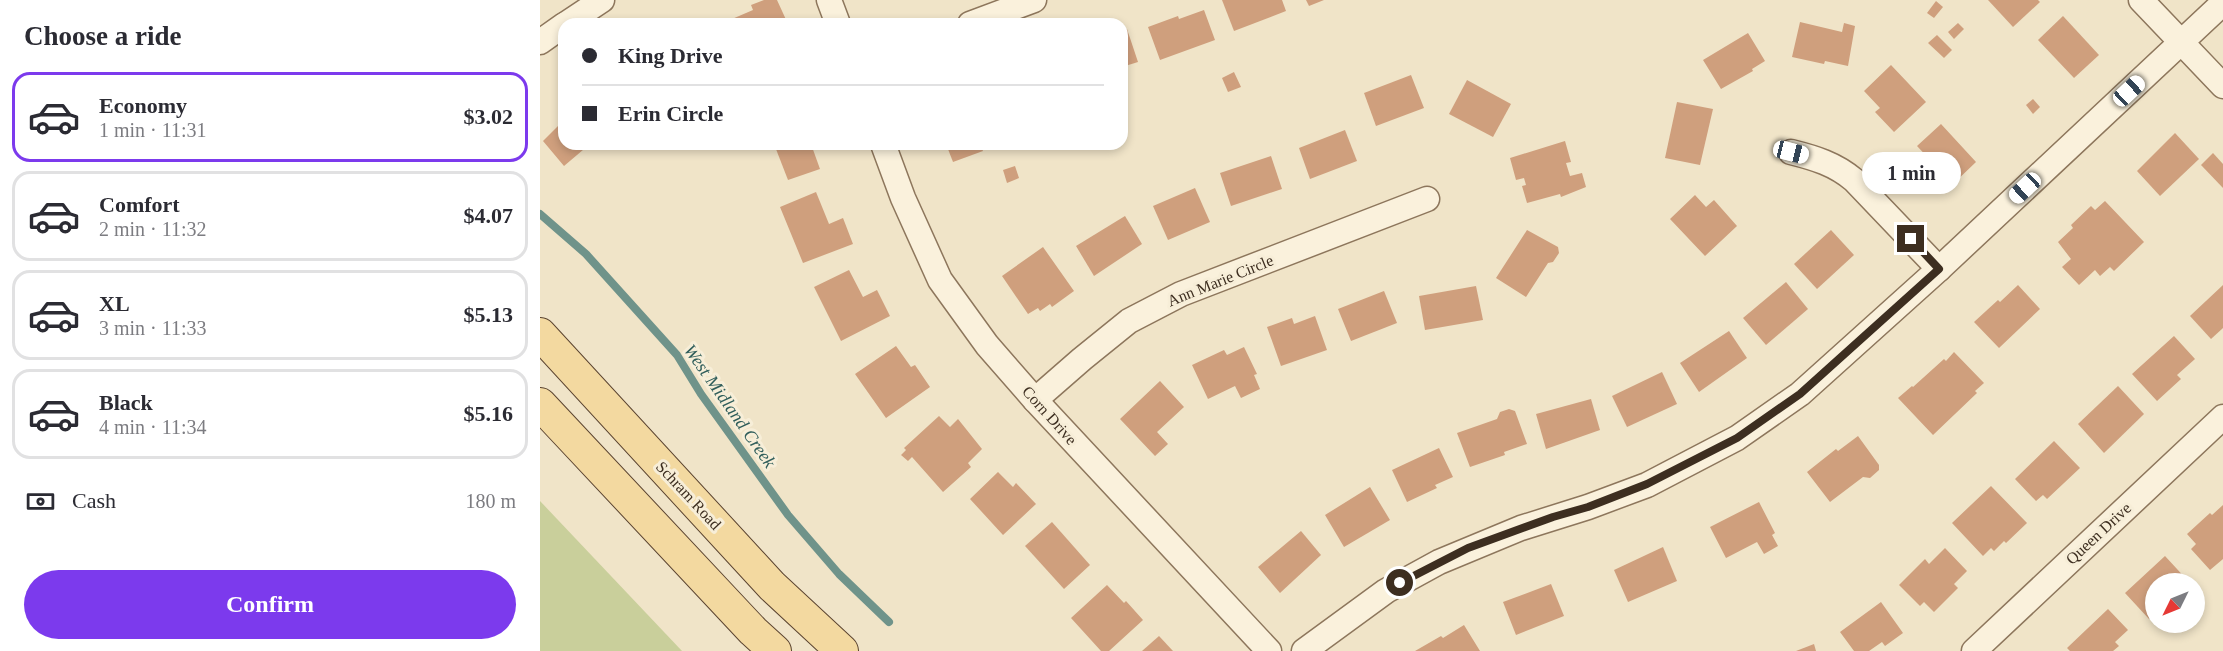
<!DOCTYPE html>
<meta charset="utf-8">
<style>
:root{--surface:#fff;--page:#f2f2f3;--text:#2b2b33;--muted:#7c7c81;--line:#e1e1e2;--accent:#7c3aed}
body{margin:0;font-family:"Times New Roman",serif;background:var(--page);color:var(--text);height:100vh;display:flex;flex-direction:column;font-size:22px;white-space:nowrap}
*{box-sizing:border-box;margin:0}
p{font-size:20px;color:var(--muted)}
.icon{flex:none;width:33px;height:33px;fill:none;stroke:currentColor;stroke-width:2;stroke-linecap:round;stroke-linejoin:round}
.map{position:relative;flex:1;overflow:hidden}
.details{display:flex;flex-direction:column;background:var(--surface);width:540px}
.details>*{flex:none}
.hud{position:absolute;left:18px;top:18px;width:570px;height:132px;border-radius:18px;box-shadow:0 3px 9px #0003;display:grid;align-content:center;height:132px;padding:0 24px;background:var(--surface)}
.needle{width:39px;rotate:227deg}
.buttons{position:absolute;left:1605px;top:573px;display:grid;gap:12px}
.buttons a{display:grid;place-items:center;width:60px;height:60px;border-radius:50%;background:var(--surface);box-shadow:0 3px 9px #0003;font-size:30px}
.end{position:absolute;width:27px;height:27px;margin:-14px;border:8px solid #3d2e20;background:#fff;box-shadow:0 0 0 3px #fff}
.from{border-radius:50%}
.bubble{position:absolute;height:42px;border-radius:21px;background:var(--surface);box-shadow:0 3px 9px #0003;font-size:20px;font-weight:700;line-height:42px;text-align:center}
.car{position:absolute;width:18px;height:36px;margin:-18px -9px;border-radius:8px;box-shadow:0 0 4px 2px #0007;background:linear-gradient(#fff 24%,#345 0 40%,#fff 0 76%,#345 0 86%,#fff 0)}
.hud b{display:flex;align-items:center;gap:21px;height:57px;font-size:22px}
.hud b+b{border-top:2px solid var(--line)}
.hud i{width:15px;height:15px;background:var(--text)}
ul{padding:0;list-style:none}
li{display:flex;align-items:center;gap:18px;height:90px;margin:0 12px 9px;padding:0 12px;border:3px solid var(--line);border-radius:18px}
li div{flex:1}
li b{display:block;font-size:22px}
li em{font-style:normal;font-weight:700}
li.current{border-color:var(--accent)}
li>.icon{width:54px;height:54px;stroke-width:1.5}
h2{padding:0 24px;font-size:27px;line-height:72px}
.pay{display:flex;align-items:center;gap:15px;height:66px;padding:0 24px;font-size:22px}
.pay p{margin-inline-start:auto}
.cta{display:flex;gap:12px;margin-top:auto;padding:12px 24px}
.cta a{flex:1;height:69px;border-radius:36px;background:var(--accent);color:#fff;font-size:24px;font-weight:700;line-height:69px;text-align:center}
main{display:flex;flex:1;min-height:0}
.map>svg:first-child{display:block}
.green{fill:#c9cf9b}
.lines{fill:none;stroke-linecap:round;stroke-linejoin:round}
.stream{stroke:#6f938a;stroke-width:8}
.building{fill:#cf9f7d}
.minor-casing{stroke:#8d765c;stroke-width:27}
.major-casing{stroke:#5b4430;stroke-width:34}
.minor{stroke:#faf1dc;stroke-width:24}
.major{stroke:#f3d9a0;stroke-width:32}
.route{stroke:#3d2e20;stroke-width:8}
.labels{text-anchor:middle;stroke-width:6;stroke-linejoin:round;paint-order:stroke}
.street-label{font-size:16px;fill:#3d2e20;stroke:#f7eed8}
.water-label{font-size:18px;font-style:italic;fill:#2f5d5a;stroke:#f7eed8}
</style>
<main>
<section class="details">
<h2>Choose a ride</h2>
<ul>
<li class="current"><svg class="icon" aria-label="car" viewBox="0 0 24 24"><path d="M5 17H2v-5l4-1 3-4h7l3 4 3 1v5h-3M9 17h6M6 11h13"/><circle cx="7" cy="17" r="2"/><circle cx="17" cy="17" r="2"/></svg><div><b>Economy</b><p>1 min · 11:31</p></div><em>$3.02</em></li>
<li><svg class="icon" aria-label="car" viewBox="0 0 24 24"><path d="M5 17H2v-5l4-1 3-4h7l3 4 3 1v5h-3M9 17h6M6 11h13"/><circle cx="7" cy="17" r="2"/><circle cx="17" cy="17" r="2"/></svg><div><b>Comfort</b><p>2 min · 11:32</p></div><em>$4.07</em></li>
<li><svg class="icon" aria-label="car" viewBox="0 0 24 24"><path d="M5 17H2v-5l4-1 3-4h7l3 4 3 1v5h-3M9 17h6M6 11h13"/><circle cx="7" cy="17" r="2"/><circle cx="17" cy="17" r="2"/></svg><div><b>XL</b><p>3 min · 11:33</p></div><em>$5.13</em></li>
<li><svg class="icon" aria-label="car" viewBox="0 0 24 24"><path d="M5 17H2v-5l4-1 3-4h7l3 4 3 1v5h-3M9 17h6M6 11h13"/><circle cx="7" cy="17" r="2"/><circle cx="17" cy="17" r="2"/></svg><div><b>Black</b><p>4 min · 11:34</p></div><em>$5.16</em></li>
</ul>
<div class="pay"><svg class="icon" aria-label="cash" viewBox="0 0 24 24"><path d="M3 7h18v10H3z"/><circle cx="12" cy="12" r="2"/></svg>Cash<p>180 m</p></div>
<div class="cta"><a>Confirm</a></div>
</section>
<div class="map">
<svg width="1683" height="651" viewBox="0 0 1683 651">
<rect width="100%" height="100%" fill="#f0e4c8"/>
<!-- green -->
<polygon class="green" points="0,501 142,651 0,651"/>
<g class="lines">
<!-- stream -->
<polyline class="stream" points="0,214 46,254 137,355 161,394 248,515 299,574 349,622"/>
</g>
<!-- building -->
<g class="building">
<polygon points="224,0 237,0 248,24 195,24 192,19 213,10 211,5"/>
<polygon points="682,0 742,0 746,11 694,31"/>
<polygon points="766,0 784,0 769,6"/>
<polygon points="1448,0 1498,0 1500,2 1473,27"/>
<polygon points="1396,1 1403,7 1394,18 1387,13"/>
<polygon points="664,10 675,40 620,60 608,27 638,16 639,19"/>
<polygon points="1523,16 1559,55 1534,78 1498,40"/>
<polygon points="1260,22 1302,32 1304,23 1315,26 1308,66 1285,61 1284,64 1252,57"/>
<polygon points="1418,23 1424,29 1414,39 1408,32"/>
<polygon points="587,29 598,62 582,67 582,31"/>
<polygon points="1208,33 1225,61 1212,69 1213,71 1181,89 1163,60"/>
<polygon points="1397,35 1412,50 1404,58 1388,43"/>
<polygon points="1351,65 1386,102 1354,132 1335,112 1340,108 1324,91"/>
<polygon points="694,72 701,87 688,92 682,78"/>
<polygon points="871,75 884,108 836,126 824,93"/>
<polygon points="927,80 971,104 953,137 909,114"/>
<polygon points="1493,99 1500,107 1493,114 1486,105"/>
<polygon points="1137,102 1173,109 1160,165 1125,158"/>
<polygon points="24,120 24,144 50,144 24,166 3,141"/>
<polygon points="1401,124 1436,162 1412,185 1392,165 1394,164 1377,146"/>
<polygon points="805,130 817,161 770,179 759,148"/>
<polygon points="1635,133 1659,159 1620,196 1597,171"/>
<polygon points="1025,141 1031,162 1026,163 1030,176 1042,173 1046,187 1021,197 1020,194 987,203 982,186 986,185 984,178 976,180 970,158"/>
<polygon points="234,144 271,144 280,169 248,180"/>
<polygon points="406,144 440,144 443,151 413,162"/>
<polygon points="530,144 545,144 532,149"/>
<polygon points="1673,153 1683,164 1683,188 1661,165"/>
<polygon points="731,156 742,189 691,206 680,173"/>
<polygon points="475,166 479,178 467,183 463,170"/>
<polygon points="655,188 670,222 628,240 613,206"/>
<polygon points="276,192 289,224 303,218 313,244 263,263 240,207"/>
<polygon points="1155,195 1166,207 1174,200 1197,226 1165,256 1130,219"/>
<polygon points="1565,201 1604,242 1574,271 1570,267 1560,276 1555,270 1539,285 1522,267 1531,259 1518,242 1533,228 1531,225 1551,206 1555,210"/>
<polygon points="585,216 602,244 554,276 536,246"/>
<polygon points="987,230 1018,247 1019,253 1013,262 1008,263 986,297 956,278"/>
<polygon points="1291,230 1314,255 1277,289 1254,264"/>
<polygon points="503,247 534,291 512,307 510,304 500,311 498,308 488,314 462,276"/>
<polygon points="309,270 323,297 337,290 350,316 301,341 274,287"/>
<polygon points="1246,282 1268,309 1226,345 1203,318"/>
<polygon points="1478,285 1500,309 1459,348 1434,322 1458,300 1460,302"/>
<polygon points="1683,285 1683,328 1671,339 1650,316"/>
<polygon points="936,286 943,320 885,330 879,296"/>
<polygon points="844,291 857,323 811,341 798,309"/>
<polygon points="775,316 787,350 741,366 727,327 752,318 754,324"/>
<polygon points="1189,331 1207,358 1159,392 1140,363"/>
<polygon points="1634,336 1655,359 1637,375 1641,379 1617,401 1592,374"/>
<polygon points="356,346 371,367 375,365 390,387 346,418 315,374"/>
<polygon points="704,347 717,374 714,375 720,389 701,398 695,386 668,399 652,365 684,350 687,355"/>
<polygon points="1414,352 1444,383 1435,391 1437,393 1393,435 1358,398 1372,386 1373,387 1404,359 1406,361"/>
<polygon points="1122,372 1137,404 1087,427 1072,396"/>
<polygon points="620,381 644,407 617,432 628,444 615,456 580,419"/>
<polygon points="1578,386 1604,414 1564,453 1538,424"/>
<polygon points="1051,399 1060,430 1006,449 996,414"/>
<polygon points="969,409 975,411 987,444 964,452 965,455 930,467 917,433 957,419 960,412"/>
<polygon points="399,416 410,427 418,419 442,449 428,463 431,467 403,492 372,457 368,461 361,455 366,450 364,448"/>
<polygon points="1318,436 1339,465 1339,470 1330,478 1323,477 1290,502 1267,472 1296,449 1298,451"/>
<polygon points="1514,441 1540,468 1507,499 1503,495 1496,501 1475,479"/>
<polygon points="899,448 913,477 895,485 897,488 867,502 852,470"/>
<polygon points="458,472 473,487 476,483 496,504 463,535 430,499"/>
<polygon points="1451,486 1487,523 1466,543 1464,541 1454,551 1451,548 1443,556 1412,523"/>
<polygon points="830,487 850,520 804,547 785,515"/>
<polygon points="1219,502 1235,533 1232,535 1238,546 1224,554 1217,542 1186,558 1170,527"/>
<polygon points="1683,505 1683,559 1670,570 1651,549 1656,544 1647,534 1670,513 1672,515"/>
<polygon points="512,522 550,565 524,589 485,546"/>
<polygon points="761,531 781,555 740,593 718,567"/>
<polygon points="1123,547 1137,581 1088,602 1074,570"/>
<polygon points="1405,548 1427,571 1414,584 1418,588 1394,612 1384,602 1380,606 1359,585 1385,559 1389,564"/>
<polygon points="1625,556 1649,582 1616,584 1616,613 1609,619 1585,593"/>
<polygon points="1011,584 1024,616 976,635 963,602"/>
<polygon points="567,585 584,603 586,601 603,620 569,651 561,651 531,618"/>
<polygon points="1341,602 1363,633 1345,646 1342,642 1329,651 1314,651 1300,632"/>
<polygon points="1568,609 1588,630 1575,642 1579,646 1573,651 1530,651 1527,648"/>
<polygon points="924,625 940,651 875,651 901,636 903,638"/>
<polygon points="619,636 633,651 602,651"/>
<polygon points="1274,644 1276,651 1256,651"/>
</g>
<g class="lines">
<defs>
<g id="minor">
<polyline points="289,0 298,24"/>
<polyline points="1601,0 1683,86"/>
<polyline points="26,24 62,0"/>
<polyline points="430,24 494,0"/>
<polyline points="0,42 24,25"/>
<polyline points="343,144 363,198 400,280 447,345 495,400 729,651"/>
<path d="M 1251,152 C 1275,158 1295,164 1314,180 L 1399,269"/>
<polyline points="495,400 542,359 589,321 641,294 887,199"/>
<polyline points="764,651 846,591 899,562 981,528 1048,507 1107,485 1197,438 1260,394 1399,269 1683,3"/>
<polyline points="1434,651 1683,417"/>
</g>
<g id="major">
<polyline points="0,334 232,586 302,651"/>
<polyline points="0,404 213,631 235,651"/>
</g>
</defs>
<!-- minor casing -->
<use href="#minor" class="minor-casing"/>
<!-- major casing -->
<use href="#major" class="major-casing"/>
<!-- minor -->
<use href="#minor" class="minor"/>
<!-- major -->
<use href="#major" class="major"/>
</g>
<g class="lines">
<!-- route -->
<polyline class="route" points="860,583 928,548 1013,517 1048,507 1107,484 1197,438 1260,394 1399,269 1371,239"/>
</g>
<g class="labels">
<!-- street labels -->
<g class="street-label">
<text transform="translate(680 280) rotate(-22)" y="6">Ann Marie Circle</text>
<text transform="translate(510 415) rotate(48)" y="6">Corn Drive</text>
<text transform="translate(149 495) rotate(47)" y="6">Schram Road</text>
<text transform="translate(1558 533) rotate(-43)" y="6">Queen Drive</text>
</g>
<!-- water labels -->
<g class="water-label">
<text transform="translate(190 406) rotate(55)" y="6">West Midland Creek</text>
</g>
</g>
</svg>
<div class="buttons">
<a><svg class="needle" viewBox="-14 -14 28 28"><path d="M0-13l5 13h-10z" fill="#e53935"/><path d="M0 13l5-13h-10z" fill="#7c7c81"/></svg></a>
</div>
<i class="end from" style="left:860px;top:583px"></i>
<i class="end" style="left:1371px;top:239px"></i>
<div class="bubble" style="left:1322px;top:152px;width:99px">1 min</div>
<i class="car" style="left:1589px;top:91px;rotate:47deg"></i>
<i class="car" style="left:1251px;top:152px;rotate:104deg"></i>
<i class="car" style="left:1485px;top:188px;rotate:227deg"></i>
<div class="hud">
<b><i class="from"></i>King Drive</b>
<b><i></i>Erin Circle</b>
</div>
</div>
</main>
